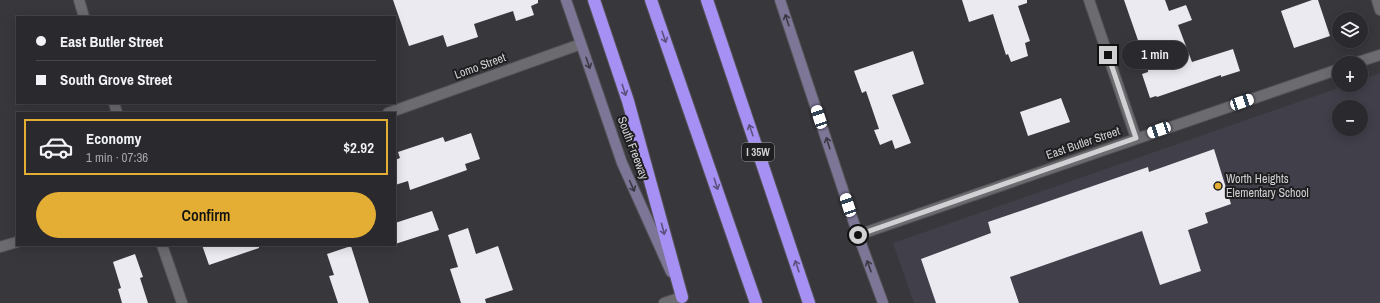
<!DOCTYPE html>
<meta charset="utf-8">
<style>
:root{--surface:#2a292d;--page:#363539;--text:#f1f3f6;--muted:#a5a6aa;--line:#464549;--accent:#e4ae35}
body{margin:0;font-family:"Archivo Narrow",sans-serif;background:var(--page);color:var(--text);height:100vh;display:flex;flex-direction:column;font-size:15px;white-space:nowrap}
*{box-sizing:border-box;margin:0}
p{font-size:13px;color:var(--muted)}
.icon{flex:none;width:22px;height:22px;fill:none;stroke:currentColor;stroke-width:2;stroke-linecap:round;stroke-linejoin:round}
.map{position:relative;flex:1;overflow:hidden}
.panel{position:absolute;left:16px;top:112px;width:380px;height:134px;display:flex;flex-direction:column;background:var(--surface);border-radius:0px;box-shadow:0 2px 10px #0003,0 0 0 1px var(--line)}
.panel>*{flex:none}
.top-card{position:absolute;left:16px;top:16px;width:380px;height:88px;border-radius:0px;box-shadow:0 2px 10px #0003,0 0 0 1px var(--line);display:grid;align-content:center;height:88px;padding:0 20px;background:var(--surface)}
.buttons{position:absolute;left:1332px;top:12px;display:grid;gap:8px}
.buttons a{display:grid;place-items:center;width:36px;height:36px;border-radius:50%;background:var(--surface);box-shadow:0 2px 10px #0003,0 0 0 1px var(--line);font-size:20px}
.end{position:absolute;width:18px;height:18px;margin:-9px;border:5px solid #d1d1d4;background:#111;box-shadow:0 0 0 2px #111}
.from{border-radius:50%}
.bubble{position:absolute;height:28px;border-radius:14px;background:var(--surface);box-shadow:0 2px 10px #0003,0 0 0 1px var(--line);font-size:13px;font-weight:600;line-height:28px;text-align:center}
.car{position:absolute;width:12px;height:24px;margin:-12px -6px;border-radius:5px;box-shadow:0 0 3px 1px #0007;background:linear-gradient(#fff 24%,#345 0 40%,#fff 0 76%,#345 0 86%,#fff 0)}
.top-card b{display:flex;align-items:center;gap:14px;height:38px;font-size:15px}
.top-card b+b{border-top:1px solid var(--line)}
.top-card i{width:10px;height:10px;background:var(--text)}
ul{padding:7px 0 0;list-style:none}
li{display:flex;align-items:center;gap:12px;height:56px;margin:0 8px 6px;padding:0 12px;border:2px solid transparent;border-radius:0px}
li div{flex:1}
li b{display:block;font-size:15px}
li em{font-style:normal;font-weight:600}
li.selected{border-color:var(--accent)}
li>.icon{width:36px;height:36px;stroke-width:1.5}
.action{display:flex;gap:8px;margin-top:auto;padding:8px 20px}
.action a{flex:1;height:46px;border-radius:24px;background:var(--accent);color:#111;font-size:16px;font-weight:600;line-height:46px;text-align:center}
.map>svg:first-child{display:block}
.built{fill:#413f4a;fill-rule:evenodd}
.building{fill:#ebeaf0}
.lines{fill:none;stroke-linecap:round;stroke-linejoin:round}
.street-casing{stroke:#545458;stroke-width:12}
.secondary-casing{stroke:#545458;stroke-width:12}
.highway-casing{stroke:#545458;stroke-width:14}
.street{stroke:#6b6b70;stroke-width:10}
.secondary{stroke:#7d7697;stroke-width:10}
.highway{stroke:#a790f3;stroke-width:12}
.oneway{stroke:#3b3944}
.oneway2{stroke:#5c527f}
.route{stroke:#d1d1d4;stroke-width:5}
.poi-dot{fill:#e4ae35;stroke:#1f1f21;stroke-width:1.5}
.labels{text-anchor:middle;stroke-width:4;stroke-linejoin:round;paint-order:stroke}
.shield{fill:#1f1f21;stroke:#9c9c9e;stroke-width:1}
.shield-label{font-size:11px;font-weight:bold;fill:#d1d1d4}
.street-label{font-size:12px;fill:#d1d1d4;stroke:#1f1f21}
.poi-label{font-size:12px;fill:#d1d1d4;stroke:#1f1f21;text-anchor:start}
</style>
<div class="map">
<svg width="1380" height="303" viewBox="0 0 1380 303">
<rect width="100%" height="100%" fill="#38373c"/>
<!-- built -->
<path class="built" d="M 1380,73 L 1380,303 L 914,303 L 893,243 L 1347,85 L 1361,85 L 1361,80 ZM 1339,107 L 1361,107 L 1361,129 L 1339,129 Z"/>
<!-- building -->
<g class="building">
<polygon points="393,0 538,0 538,3 531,6 534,15 516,21 513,11 474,24 478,37 447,47 443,35 409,46"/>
<polygon points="962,0 1027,0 1027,3 1018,6 1030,41 1025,43 1028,56 1011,62 1008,54 1006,55 993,14 969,22"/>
<polygon points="1124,0 1165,0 1169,11 1186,5 1192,20 1178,25 1192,62 1233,49 1240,71 1221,77 1221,75 1157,97 1156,96 1150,98 1142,74 1148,72 1148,69"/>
<polygon points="1312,0 1318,0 1330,36 1294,48 1281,11"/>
<polygon points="913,51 924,84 892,95 911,143 895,149 892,140 880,145 874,130 879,129 866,91 862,93 854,71"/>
<polygon points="1061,98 1070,122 1028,136 1020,112"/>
<polygon points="471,133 480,159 465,164 467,170 410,190 408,181 395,185 395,160 400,158 398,152 443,137 445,142"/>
<polygon points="1214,149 1231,204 1205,213 1208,223 1188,230 1201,271 1160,285 1142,231 1010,277 1019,303 936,303 921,259 991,233 988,222 1148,167 1149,172"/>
<polygon points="432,211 439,230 395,244 395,223"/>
<polygon points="468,228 476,254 498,246 513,290 485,299 486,303 461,303 450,269 458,267 448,235"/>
<polygon points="202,245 259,245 259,248 209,265"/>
<polygon points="351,246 369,303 338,303 329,276 334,275 327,254"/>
<polygon points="135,254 143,277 140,278 148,303 122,303 118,289 121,288 113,262"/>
</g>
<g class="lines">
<defs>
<g id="street">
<polyline points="79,0 84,17"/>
<polyline points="1089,0 1136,138"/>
<polyline points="1377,0 1380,10"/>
<polyline points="1355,63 1380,55"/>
<polyline points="114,103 117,113"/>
<polyline points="388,113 581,44"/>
<polyline points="858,235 1339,69"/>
<polyline points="162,245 182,303"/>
<polyline points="0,247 17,242"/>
<polyline points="664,303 682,297"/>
</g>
<g id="secondary">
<polyline points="566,0 622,163 671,272"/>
<polyline points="780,0 858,235 883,303"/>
</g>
<g id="highway">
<polyline points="594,0 628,101 682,297"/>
<polyline points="651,0 756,303"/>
<polyline points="707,0 809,303"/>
</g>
</defs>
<!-- street casing -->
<use href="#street" class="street-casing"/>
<!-- secondary casing -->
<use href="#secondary" class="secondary-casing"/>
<!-- highway casing -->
<use href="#highway" class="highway-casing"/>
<!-- street -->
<use href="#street" class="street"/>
<!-- secondary -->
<use href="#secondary" class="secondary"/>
<!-- highway -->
<use href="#highway" class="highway"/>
</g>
<!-- one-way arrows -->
<defs><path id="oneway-shaft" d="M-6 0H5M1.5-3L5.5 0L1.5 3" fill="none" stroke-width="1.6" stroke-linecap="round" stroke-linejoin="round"/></defs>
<g class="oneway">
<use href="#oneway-shaft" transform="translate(787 20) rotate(-108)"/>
<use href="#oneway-shaft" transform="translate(588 63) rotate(71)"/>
<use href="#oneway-shaft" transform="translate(828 143) rotate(-108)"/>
<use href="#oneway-shaft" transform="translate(632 186) rotate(66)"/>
<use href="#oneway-shaft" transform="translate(869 266) rotate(-110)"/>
</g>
<g class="oneway2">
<use href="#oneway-shaft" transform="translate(664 37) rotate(71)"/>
<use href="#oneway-shaft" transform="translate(624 90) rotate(72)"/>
<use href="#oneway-shaft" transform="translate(751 130) rotate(-109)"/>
<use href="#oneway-shaft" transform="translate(716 184) rotate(72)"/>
<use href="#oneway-shaft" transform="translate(663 229) rotate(75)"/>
<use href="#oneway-shaft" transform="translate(797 266) rotate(-109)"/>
</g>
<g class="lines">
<!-- route -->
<polyline class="route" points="858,235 1136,138 1108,55"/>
</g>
<!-- markers -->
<circle class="poi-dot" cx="1218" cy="186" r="4"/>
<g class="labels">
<!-- shield labels -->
<rect class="shield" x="742" y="143" width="32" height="18" rx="3"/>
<g class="shield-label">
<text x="758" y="156">I 35W</text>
</g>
<!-- street labels -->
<g class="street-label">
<text transform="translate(480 66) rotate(-20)" y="4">Lomo Street</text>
<text transform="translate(1083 143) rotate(-19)" y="4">East Butler Street</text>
<text transform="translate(633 148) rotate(69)" y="4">South Freeway</text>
</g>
<!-- poi labels -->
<g class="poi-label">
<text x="1226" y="183">Worth Heights<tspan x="1226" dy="14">Elementary School</tspan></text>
</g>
</g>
</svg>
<div class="buttons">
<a><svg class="icon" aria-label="layers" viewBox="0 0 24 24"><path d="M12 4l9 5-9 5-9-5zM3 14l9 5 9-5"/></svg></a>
<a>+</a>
<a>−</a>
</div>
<i class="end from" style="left:858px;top:235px"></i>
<i class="end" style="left:1108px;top:55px"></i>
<div class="bubble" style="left:1122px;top:41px;width:66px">1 min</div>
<i class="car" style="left:1242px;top:102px;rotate:71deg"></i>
<i class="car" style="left:819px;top:117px;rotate:342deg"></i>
<i class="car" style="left:1159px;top:130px;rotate:251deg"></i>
<i class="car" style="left:848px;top:205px;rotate:342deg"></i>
<div class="top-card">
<b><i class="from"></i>East Butler Street</b>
<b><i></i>South Grove Street</b>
</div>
<section class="panel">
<ul>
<li class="selected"><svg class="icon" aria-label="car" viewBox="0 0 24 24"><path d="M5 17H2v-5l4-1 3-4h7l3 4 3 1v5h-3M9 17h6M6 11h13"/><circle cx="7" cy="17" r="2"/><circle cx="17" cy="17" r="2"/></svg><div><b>Economy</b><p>1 min · 07:36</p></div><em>$2.92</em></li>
</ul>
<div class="action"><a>Confirm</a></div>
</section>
</div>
